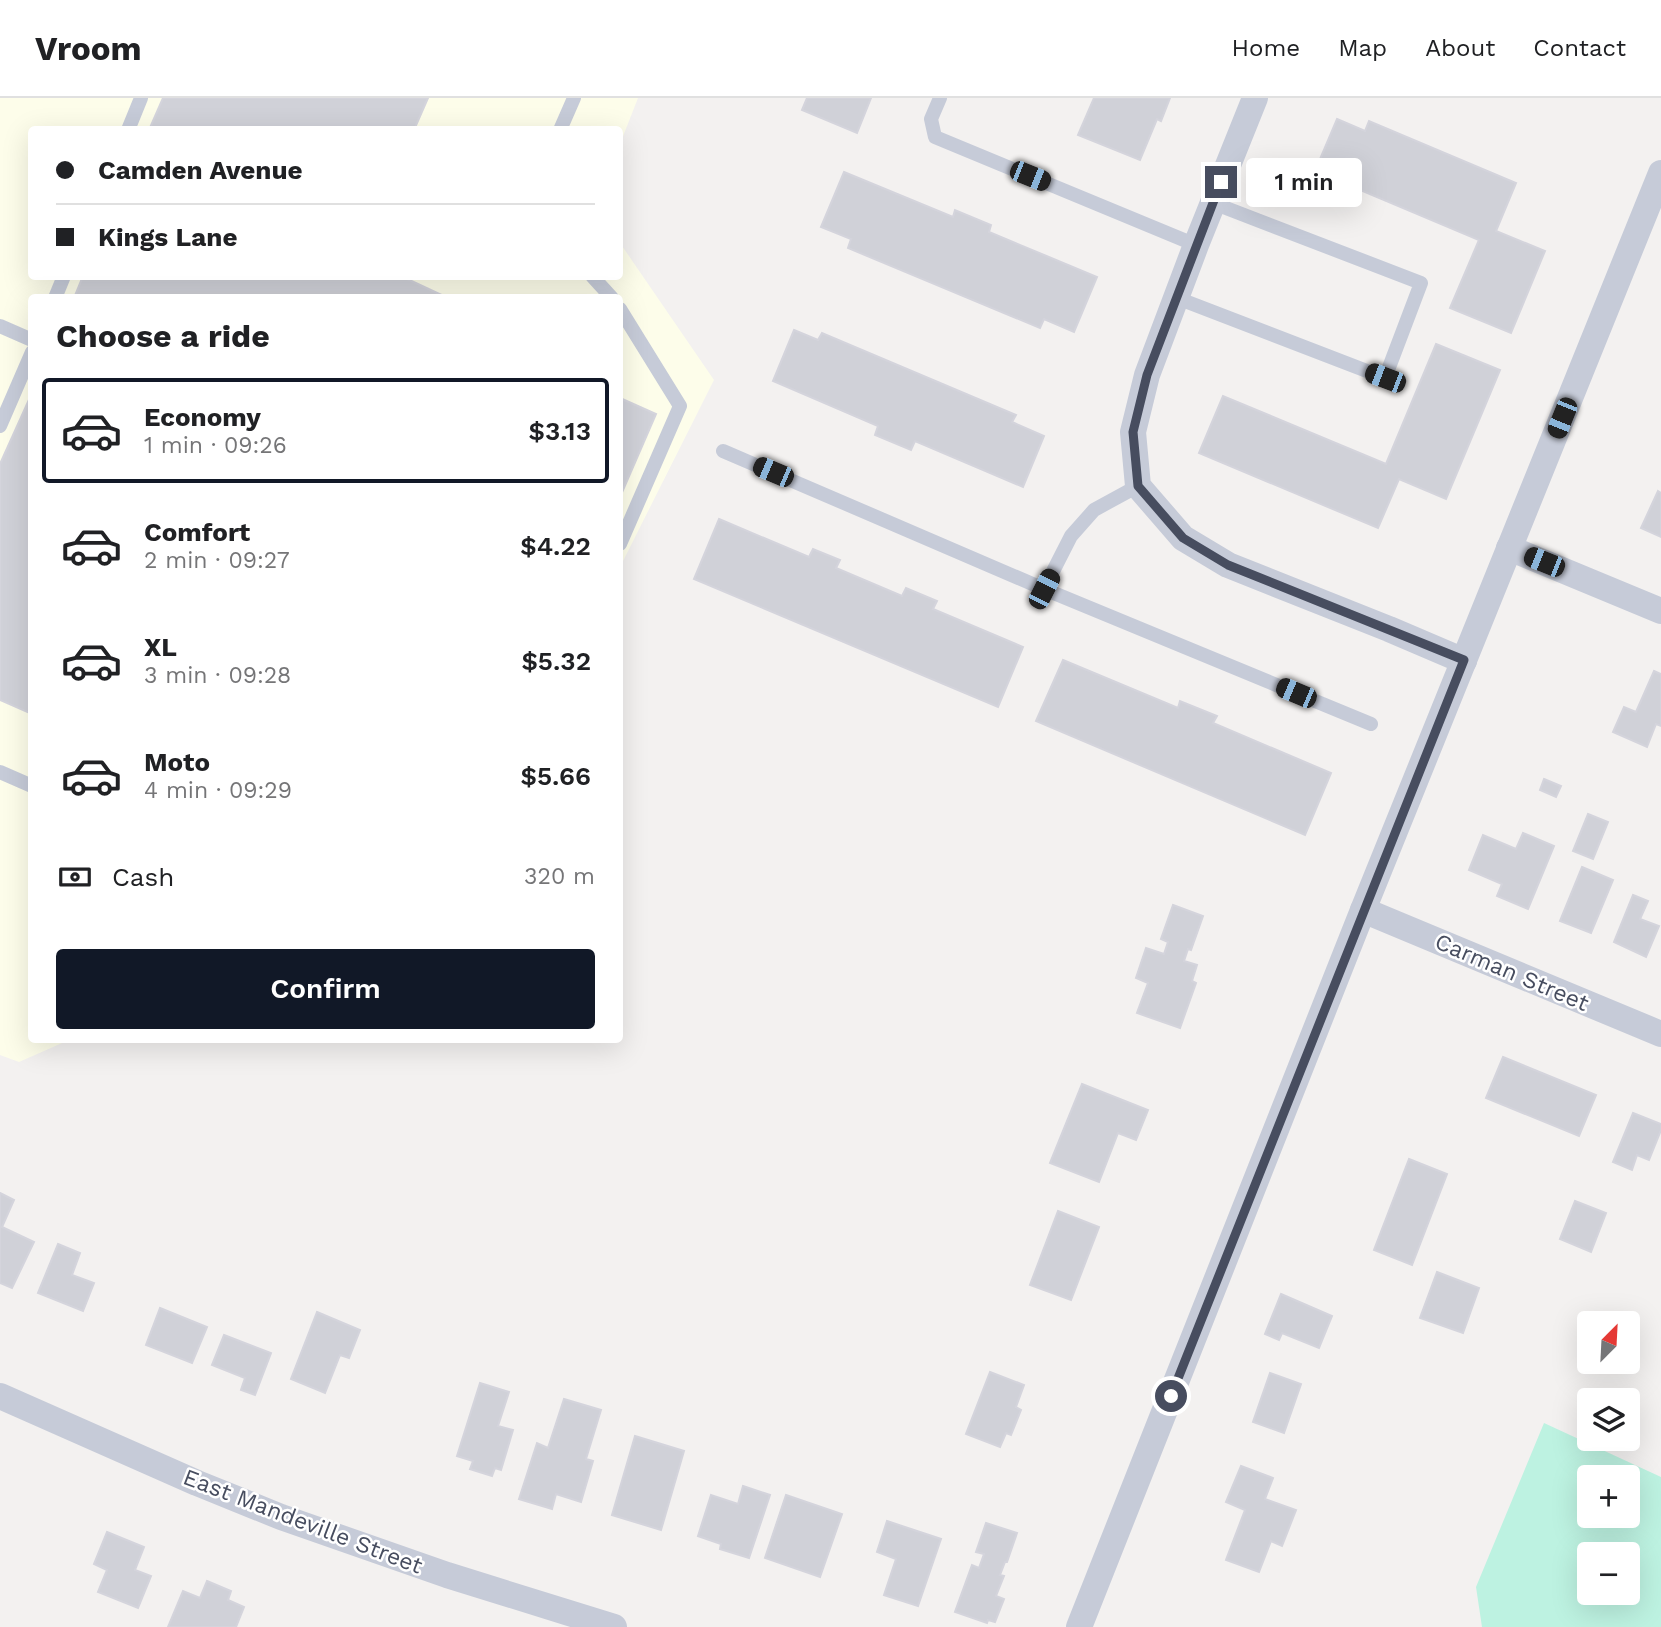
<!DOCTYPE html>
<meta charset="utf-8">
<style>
:root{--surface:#fff;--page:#f6f6f6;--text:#202124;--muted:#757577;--line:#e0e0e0;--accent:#111827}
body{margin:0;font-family:"Work Sans",sans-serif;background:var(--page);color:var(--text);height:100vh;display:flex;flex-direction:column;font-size:26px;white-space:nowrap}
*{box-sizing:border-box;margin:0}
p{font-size:23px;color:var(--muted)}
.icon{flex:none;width:38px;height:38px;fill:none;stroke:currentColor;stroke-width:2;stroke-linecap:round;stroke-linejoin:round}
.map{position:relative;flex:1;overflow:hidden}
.side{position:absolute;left:28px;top:196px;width:595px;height:749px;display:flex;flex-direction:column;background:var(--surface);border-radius:7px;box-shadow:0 7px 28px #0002}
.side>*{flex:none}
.hud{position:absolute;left:28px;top:28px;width:595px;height:154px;border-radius:7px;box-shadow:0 7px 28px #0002;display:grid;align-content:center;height:154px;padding:0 28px;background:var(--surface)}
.needle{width:46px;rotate:24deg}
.fabs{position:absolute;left:1577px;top:1213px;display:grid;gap:14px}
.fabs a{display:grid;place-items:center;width:63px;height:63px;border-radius:7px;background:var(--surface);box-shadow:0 7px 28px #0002;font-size:35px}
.end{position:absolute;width:32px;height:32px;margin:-16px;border:9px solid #474d5f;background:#fff;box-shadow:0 0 0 4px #fff}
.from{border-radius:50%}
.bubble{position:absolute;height:49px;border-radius:7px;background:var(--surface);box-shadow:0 7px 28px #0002;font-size:23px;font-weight:600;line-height:49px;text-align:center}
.car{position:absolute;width:21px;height:42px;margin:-21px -10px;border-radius:9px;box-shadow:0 0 5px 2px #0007;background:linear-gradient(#222 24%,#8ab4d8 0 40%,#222 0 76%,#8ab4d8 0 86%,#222 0)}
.hud b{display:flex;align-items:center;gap:24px;height:66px;font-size:26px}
.hud b+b{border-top:2px solid var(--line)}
.hud i{width:18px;height:18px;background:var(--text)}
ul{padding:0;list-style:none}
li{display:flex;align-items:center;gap:21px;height:105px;margin:0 14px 10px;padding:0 14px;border:4px solid transparent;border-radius:7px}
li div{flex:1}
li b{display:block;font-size:26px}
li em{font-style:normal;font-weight:600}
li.on{border-color:var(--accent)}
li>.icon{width:63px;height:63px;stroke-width:1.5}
h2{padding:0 28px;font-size:32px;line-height:84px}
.pay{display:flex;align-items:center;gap:18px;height:77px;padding:0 28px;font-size:26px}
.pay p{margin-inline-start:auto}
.action{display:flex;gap:14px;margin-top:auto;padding:14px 28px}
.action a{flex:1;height:80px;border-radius:7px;background:var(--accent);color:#fff;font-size:28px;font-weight:600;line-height:80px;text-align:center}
header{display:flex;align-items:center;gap:42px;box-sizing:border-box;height:98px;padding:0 35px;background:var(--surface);border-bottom:2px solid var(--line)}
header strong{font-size:33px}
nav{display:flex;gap:38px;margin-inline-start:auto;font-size:24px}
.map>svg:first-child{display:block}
.commercial{fill:#fdfdea}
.pitch{fill:#bdf2e1;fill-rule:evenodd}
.building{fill:#d0d1d8;stroke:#d4d4dc;stroke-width:2}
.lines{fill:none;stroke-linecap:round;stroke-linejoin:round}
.lane{stroke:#c6cbd8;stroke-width:14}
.street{stroke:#c6cbd8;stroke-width:26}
.route{stroke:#474d5f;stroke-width:9}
.labels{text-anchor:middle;stroke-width:5;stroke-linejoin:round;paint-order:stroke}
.street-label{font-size:23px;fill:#474d5f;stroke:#fff}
</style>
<header>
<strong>Vroom</strong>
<nav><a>Home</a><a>Map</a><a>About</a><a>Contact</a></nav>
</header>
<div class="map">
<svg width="1661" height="1529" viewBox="0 0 1661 1529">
<rect width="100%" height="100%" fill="#f3f1f0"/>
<!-- commercial -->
<polygon class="commercial" points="0,0 638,0 620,46 620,32 32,32 32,178 620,178 620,145 714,282 620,469 620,200 32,200 32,942 69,942 19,964 0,957"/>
<!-- pitch -->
<path class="pitch" d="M 1544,1325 L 1661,1379 L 1661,1529 L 1482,1529 L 1476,1489 ZM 1589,1379 L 1628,1379 L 1628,1418 L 1589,1418 ZM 1589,1456 L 1628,1456 L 1628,1494 L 1589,1494 Z"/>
<!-- building -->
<g class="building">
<polygon points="163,0 428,0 414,32 149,32"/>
<polygon points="807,0 871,0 857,35 802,12"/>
<polygon points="1094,0 1170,0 1161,23 1157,21 1140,62 1078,37"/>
<polygon points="1337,21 1365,33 1369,23 1516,85 1496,133 1545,153 1511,235 1450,210 1479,142 1315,73"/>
<polygon points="844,74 953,119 955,112 991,127 989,134 1097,179 1074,234 1044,221 1040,230 848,150 851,141 821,129"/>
<polygon points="83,178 401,178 448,200 74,200"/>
<polygon points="794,232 818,242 822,235 1016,317 1012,324 1044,338 1023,389 915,343 911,352 875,337 878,328 773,283"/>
<polygon points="1436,246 1500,272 1446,401 1399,381 1378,430 1199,355 1223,298 1386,366"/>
<polygon points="32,295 32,616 0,602 0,366"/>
<polygon points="620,300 656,316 620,399"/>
<polygon points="1658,393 1661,395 1661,439 1641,430"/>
<polygon points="719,421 809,459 813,451 840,462 836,470 902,498 906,490 937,503 933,511 1023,549 998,609 694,481"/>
<polygon points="1063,562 1178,610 1180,603 1217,618 1213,625 1331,675 1305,737 1036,623"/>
<polygon points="1654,573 1661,576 1661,628 1656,626 1647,649 1613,634 1624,609 1636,614"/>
<polygon points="1544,681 1561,688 1556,699 1540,692"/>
<polygon points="1588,716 1608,724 1593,761 1573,753"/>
<polygon points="1523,735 1554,748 1528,811 1497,798 1502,786 1469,772 1483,737 1516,751"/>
<polygon points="1582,769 1613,782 1591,835 1560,823"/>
<polygon points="1633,797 1648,803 1640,821 1659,828 1646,859 1614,844"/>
<polygon points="1173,807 1203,818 1191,852 1188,851 1184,863 1197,867 1192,883 1196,885 1180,930 1137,915 1148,885 1136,880 1146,850 1164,856 1168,844 1161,841"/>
<polygon points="1503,959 1596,997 1579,1038 1486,1000"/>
<polygon points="1082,986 1148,1012 1136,1042 1118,1035 1099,1084 1050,1065"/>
<polygon points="1633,1015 1661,1026 1661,1032 1649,1062 1637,1057 1632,1072 1613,1064"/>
<polygon points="1409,1061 1447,1076 1412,1167 1374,1152"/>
<polygon points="0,1095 14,1102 2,1129 34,1144 12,1190 0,1185"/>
<polygon points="1575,1103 1606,1115 1591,1154 1560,1141"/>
<polygon points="1058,1113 1099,1129 1071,1202 1030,1187"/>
<polygon points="58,1146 80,1155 72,1177 94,1185 83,1213 38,1195"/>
<polygon points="1437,1174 1479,1190 1463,1235 1420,1220"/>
<polygon points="1281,1196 1332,1218 1319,1250 1282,1235 1279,1242 1265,1236"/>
<polygon points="160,1210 207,1229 192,1265 146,1247"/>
<polygon points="317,1214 360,1232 349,1260 340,1257 325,1295 291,1281"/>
<polygon points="224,1237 271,1255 255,1297 241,1292 245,1280 212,1267"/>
<polygon points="990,1274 1024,1287 1016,1309 1021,1312 1011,1337 1006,1335 1000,1349 966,1336"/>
<polygon points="1270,1275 1301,1286 1284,1335 1253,1324"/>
<polygon points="480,1285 509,1294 498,1328 513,1332 501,1372 495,1370 492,1378 470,1371 473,1363 457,1358"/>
<polygon points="564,1301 601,1312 586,1361 593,1363 581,1404 556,1396 552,1411 519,1401 537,1345 548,1350"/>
<polygon points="635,1338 684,1353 661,1432 612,1417"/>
<polygon points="1241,1368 1273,1380 1265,1401 1296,1412 1282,1448 1271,1443 1259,1474 1226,1462 1245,1412 1226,1404"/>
<polygon points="743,1388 770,1397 749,1460 720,1451 721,1446 698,1438 711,1397 738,1406"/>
<polygon points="786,1397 842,1416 820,1479 765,1460"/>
<polygon points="887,1423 941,1441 918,1508 884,1497 896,1461 877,1454"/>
<polygon points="986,1425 1017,1435 1007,1464 1005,1464 1000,1477 1004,1478 996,1498 1004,1501 995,1524 988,1522 987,1525 955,1514 972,1467 979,1470 984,1456 976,1454"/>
<polygon points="107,1434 144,1449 135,1472 151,1478 138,1510 98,1494 107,1472 94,1466"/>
<polygon points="207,1483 231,1493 228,1502 244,1509 236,1529 168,1529 183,1493 200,1500"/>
</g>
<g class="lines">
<!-- lane -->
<g class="lane">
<polyline points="940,0 931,21 935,39 1196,147"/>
<polyline points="128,32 141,0"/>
<polyline points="560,32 574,0"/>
<polyline points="592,178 612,200"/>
<polyline points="55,200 64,178"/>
<polyline points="1177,200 1385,280 1421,185 1213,105"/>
<polyline points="620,211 680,308 620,446"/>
<polyline points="0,228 32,242"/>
<polyline points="0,328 32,254"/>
<polyline points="723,353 1044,491 1071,438 1094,412 1138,388"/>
<polyline points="1044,491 1371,626"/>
<polyline points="0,674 32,688"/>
</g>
<!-- street -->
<g class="street">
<polyline points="1255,0 1196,147 1147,277 1133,334 1138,388 1183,440 1228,467 1389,531 1464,563"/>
<polyline points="1509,450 1661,513"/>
<polyline points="1363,812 1661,936"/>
<polyline points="0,1298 197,1385 281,1419 447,1477 614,1529"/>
<polyline points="1079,1529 1363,812 1661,75"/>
</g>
</g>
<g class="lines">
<!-- route -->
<polyline class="route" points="1171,1298 1464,562 1228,467 1183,440 1138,388 1133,334 1147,277 1221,84"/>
</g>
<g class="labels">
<!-- street labels -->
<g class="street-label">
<text transform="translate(1512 874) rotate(23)" y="8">Carman Street</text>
<text transform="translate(303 1423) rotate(21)" y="8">East Mandeville Street</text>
</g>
</g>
</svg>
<div class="fabs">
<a><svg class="needle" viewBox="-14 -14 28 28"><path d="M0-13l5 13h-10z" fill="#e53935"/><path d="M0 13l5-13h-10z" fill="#757577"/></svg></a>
<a><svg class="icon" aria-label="layers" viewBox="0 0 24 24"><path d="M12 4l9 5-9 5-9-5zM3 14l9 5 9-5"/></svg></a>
<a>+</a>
<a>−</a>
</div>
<i class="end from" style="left:1171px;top:1298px"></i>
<i class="end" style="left:1221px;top:84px"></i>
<div class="bubble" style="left:1246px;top:60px;width:116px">1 min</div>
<i class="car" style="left:1030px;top:78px;rotate:112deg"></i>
<i class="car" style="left:1385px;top:280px;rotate:291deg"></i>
<i class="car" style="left:1562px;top:320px;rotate:202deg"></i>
<i class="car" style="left:773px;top:374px;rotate:293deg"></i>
<i class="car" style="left:1544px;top:464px;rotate:292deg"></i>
<i class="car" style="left:1044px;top:491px;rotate:27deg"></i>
<i class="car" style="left:1296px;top:595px;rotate:293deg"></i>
<div class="hud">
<b><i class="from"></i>Camden Avenue</b>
<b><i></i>Kings Lane</b>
</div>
<section class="side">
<h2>Choose a ride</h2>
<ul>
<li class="on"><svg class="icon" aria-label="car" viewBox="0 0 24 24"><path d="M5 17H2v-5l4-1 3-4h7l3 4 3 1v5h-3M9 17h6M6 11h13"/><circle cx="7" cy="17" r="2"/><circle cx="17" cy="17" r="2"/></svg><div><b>Economy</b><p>1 min · 09:26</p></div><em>$3.13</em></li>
<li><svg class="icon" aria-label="car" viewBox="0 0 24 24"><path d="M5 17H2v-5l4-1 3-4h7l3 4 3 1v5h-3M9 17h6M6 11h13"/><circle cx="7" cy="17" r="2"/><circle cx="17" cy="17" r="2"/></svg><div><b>Comfort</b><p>2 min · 09:27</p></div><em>$4.22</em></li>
<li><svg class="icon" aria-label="car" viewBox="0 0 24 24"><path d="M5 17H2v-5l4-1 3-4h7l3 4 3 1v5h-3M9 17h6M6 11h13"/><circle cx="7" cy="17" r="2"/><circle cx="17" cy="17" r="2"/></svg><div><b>XL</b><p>3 min · 09:28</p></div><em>$5.32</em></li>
<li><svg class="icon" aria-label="car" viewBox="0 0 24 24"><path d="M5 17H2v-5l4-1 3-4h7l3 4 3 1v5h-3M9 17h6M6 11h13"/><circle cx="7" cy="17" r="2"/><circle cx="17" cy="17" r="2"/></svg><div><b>Moto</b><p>4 min · 09:29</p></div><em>$5.66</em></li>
</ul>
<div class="pay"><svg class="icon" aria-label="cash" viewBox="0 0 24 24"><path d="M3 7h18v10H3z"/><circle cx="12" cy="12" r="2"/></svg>Cash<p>320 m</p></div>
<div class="action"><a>Confirm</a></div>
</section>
</div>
